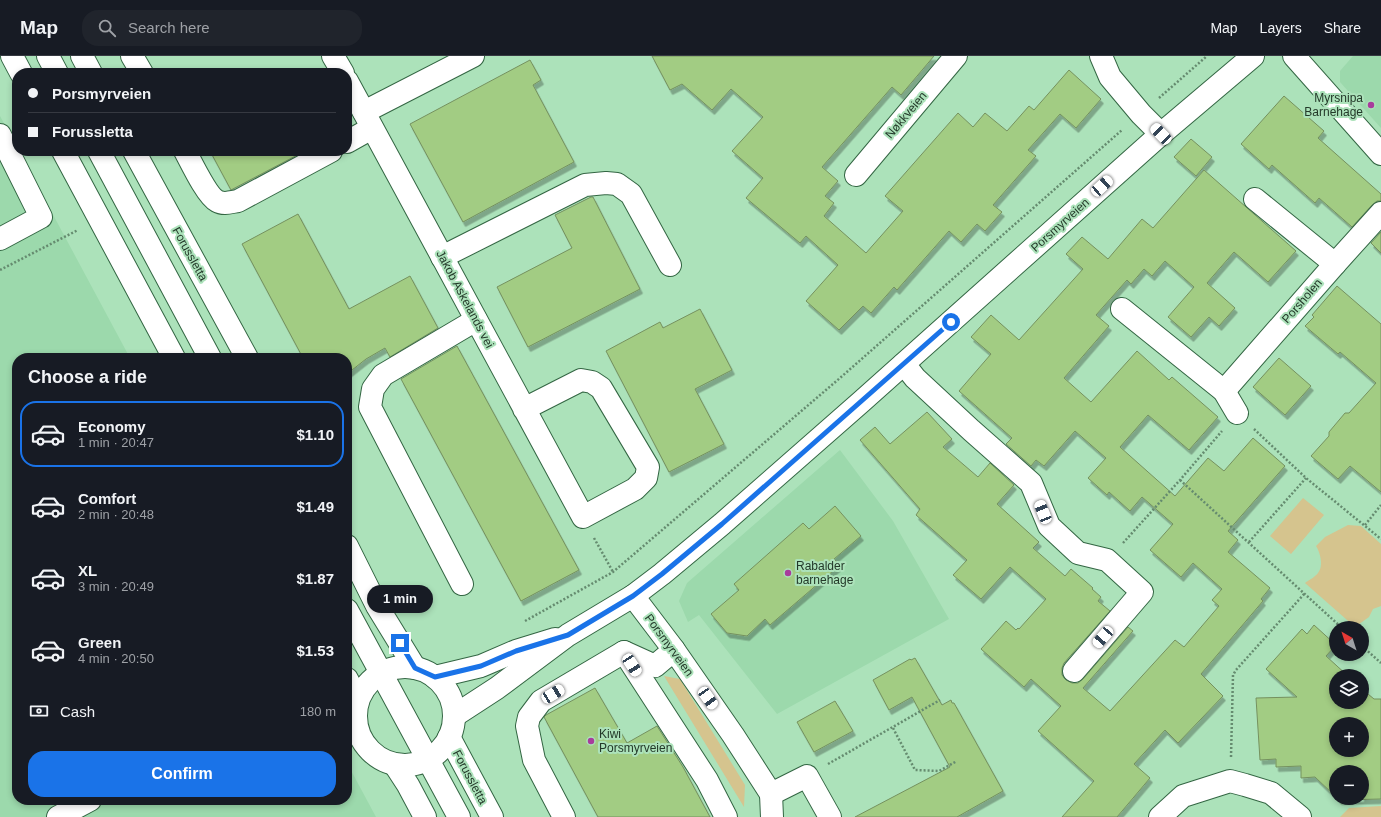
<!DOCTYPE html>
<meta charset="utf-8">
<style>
:root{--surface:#171b24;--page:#20242c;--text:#f1f3f6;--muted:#9ea1a6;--line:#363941;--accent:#1a73e8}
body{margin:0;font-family:Arial,sans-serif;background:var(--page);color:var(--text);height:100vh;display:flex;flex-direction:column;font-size:15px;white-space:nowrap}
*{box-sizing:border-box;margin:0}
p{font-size:13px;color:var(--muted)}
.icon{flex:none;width:22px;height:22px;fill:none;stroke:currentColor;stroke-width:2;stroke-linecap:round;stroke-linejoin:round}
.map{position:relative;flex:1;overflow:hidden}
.sheet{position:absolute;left:12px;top:297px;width:340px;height:452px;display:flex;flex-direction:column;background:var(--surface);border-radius:16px;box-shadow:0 2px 6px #0003}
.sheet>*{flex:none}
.guide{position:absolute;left:12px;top:12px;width:340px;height:88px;border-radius:16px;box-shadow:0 2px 6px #0003;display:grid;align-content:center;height:88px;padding:0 16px;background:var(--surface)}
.needle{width:26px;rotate:321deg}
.tools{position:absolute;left:1329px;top:565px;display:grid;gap:8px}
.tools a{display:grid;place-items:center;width:40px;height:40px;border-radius:50%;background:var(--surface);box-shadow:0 2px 6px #0003;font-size:20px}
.end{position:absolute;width:18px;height:18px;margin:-9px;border:5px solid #1a73e8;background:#fff;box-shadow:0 0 0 2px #fff}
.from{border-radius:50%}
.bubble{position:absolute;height:28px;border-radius:14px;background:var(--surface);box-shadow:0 2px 6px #0003;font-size:13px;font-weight:700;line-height:28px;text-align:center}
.car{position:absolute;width:12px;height:24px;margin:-12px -6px;border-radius:5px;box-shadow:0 0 3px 1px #0007;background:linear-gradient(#fff 24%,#345 0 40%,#fff 0 76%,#345 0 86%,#fff 0)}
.guide b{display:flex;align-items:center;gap:14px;height:38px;font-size:15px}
.guide b+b{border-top:1px solid var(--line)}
.guide i{width:10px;height:10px;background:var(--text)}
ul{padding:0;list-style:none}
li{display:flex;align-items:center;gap:12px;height:66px;margin:0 8px 6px;padding:0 8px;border:2px solid transparent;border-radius:16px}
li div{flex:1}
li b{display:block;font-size:15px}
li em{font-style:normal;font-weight:700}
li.on{border-color:var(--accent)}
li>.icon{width:36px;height:36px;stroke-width:1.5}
h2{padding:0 16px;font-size:18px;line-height:48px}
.pay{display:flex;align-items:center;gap:10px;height:44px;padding:0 16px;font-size:15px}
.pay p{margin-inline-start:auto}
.action{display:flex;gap:8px;margin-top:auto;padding:8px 16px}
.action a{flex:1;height:46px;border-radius:16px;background:var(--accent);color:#fff;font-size:16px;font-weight:700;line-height:46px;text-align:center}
header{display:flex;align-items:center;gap:24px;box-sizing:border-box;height:56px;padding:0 20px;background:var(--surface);border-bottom:1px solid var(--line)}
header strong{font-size:19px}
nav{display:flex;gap:22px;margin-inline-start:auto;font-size:14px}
.search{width:280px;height:36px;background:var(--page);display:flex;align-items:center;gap:10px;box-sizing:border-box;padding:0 14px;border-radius:16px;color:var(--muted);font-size:15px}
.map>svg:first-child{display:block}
.built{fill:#9cd9ac}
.green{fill:#d5c48e}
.building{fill:#a2cc83;stroke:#75915f;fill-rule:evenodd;filter:url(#shadow)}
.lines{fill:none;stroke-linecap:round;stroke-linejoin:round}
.minor-casing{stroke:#336643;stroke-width:24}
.major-casing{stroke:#336643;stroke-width:24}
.path{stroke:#658b6f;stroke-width:2.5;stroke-dasharray:2 2;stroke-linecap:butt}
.minor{stroke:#fff;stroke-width:22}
.major{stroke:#fff;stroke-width:22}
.route{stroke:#1a73e8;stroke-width:5}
.poi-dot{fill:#a83c9c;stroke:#ace2ba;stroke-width:1.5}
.labels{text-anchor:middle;stroke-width:4;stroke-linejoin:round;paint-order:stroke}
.poi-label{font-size:12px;fill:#243a2a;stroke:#ace2ba;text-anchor:start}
.street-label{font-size:12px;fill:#243a2a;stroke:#ace2ba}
</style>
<header>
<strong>Map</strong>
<div class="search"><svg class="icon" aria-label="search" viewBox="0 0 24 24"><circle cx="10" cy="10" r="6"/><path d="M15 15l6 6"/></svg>Search here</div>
<nav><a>Map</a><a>Layers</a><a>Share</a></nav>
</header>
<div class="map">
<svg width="1381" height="761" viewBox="0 0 1381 761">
<defs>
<filter id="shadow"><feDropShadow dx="2.5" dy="4.5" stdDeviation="0" flood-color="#0004"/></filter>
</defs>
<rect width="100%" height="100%" fill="#ace2ba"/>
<!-- built -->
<g class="built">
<polygon points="1353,0 1381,0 1381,72 1340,26 1340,15"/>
<polygon points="0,60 130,302 17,302 17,744 347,744 347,707 376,761 0,761"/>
<polygon points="840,394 893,465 949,563 777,658 699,559 688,566 679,545 687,527"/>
</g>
<!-- green -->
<g class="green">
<polygon points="1303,442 1324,459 1291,498 1270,480"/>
<path d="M 1348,469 L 1361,470 L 1381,488 L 1381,550 L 1373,553 L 1369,561 L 1355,571 L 1305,527 C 1309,524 1315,521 1318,517 C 1324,510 1320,496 1316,490 L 1325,481 Z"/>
<polygon points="664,620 680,623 745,729 744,751"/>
<polygon points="1381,750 1381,761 1340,761 1349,752"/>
</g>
<!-- building -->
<g class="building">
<polygon points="652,0 934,0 901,39 892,31 822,111 838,125 825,140 834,147 824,160 866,197 903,155 885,140 958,57 973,71 985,57 1007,75 1029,50 1034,54 1069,14 1101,43 1076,72 1060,58 1028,94 1036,100 993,149 1002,156 985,175 977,168 961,186 949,175 897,234 894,231 871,257 863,250 839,274 806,245 838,209 806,180 800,187 746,142 763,122 732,95 763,61 731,33 712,54 682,28 670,34"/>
<polygon points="530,4 541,24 533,29 574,106 463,166 410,68"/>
<polygon points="1284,40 1324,75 1318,82 1381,138 1381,145 1377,145 1372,149 1352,171 1319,142 1315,147 1272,109 1269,113 1241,88"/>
<polygon points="1191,83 1212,101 1196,120 1174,101"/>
<polygon points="210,95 305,95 231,134"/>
<polygon points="1204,114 1296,195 1268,226 1234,196 1207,227 1235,252 1219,270 1209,261 1191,281 1168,261 1194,231 1165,205 1152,220 1144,213 1131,228 1127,224 1096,259 1109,270 1064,322 1091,346 1137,295 1169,324 1172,321 1218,361 1189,394 1148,359 1120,391 1175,440 1208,402 1224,415 1253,382 1285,410 1228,475 1238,484 1228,496 1270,532 1261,543 1263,545 1201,618 1223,640 1178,687 1165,674 1134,708 1150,722 1117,761 1062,761 1094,725 1038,675 1061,650 1031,623 1024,631 981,593 1006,565 1016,574 1018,572 1019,573 1046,543 1010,511 981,543 953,519 967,504 916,459 920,453 860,384 875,371 890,388 927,356 952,383 943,391 978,421 990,407 1014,429 997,448 1039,486 1033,492 1065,520 1071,513 1093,532 1092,533 1101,541 1098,545 1110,555 1064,607 1062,612 1062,619 1066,624 1072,627 1078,627 1083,623 1128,571 1133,575 1083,632 1110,655 1175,584 1184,591 1219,550 1212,544 1222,533 1193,507 1181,521 1150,494 1173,468 1142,441 1130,455 1109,436 1107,439 1088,422 1106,402 1075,375 1044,410 1036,404 1031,410 1006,388 1012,382 959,335 991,298 971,281 991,259 1019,284 1083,213 1066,198 1082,181 1108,203 1142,163 1153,172"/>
<polygon points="591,141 593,141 640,233 528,291 497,231 572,192 555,159"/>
<polygon points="298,158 349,253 410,220 438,272 390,301 385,292 366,303 347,318 347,302 303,302 242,188"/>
<polygon points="1381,176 1381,197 1371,187"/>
<polygon points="1337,230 1381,268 1381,436 1350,410 1338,423 1311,400 1329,380 1329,376 1345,357 1349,357 1376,327 1340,296 1338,298 1305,270 1314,261 1312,259"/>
<polygon points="700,253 732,314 695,333 724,388 669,416 606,295 660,266 663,272"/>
<polygon points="457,290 579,514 521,545 401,323"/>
<polygon points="1279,302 1311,330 1285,359 1253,331"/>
<polygon points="835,450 861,480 834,503 840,509 770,569 765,563 747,580 727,577 711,558 739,534 734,528 803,467 809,473"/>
<path d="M 1314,569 L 1336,589 L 1326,600 L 1348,620 L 1336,620 L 1336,646 L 1362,646 L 1362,633 L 1374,643 L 1381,643 L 1381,743 L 1339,744 L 1337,742 L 1362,742 L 1362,716 L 1336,716 L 1336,741 L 1315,721 L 1301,722 L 1301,710 L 1276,711 L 1276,703 L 1260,704 L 1256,642 L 1297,641 L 1266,613 L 1302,573 L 1307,578 ZM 1336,668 L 1362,668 L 1362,694 L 1336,694 Z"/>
<polygon points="915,602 942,649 951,644 952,647 954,647 1003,735 957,761 855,761 950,711 912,641 889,654 873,624 910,603 911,604"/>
<polygon points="595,632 627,687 657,670 683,711 710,761 598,761 544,661 546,659"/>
<polygon points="835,645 853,675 814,696 797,666"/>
</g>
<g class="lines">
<defs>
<g id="minor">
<polyline points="48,0 57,17"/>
<polyline points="132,0 142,17"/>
<polyline points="333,0 343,17"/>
<polyline points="1101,0 1110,21 1141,58 1161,78"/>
<polyline points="1294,0 1381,98"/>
<polyline points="347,25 583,461 635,433 646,422 648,411 601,332 592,326 581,324 524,353"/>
<polyline points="364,56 473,0"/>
<polyline points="0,79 41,161 0,183"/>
<polyline points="347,86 372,72"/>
<polyline points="99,95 210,302"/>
<path d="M 185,95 C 191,106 207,140 217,145 C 224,149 231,146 238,145 L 331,95"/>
<polyline points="856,119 956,0"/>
<polyline points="1255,143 1335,208"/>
<polyline points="442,201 585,129 606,127 617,128 631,138 670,209"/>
<polyline points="1122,253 1224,335 1237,357"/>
<polyline points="904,308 915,322 971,374 1031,427 1049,470 1078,497 1107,504 1142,536 1074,615"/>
<polyline points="1224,335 1335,208 1381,157"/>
<polyline points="462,528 370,351 373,333 383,319 476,264"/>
<polyline points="633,540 674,594 733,679 771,738"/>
<polyline points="347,554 459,761"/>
<polyline points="624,596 707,724 726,761"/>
<polyline points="435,621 481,610 516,595 555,583"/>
<polyline points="454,660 497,632 568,579 633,540 662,518 722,468 861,346 1161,78 1253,0"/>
<polyline points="771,738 807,720 830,761"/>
<polyline points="771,738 772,761"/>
<polyline points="58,761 90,744"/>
<polyline points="564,761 534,704 527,670 529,661 541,645 624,596 655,610 674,594"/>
<polyline points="1160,761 1183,740 1230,725 1245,729 1271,737 1300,761"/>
</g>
<g id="major">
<polyline points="12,0 21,17"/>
<polyline points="82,0 91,17"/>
<polyline points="63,95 174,302"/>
<polyline points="134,95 247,302"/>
<polyline points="347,490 377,550 415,612"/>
<circle cx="405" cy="660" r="49"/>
<polyline points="347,623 358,644"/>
<polyline points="449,681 492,761"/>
<polyline points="395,709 408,729 425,761"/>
</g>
</defs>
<!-- minor casing -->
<use href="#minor" class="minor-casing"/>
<!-- major casing -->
<use href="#major" class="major-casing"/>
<!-- path -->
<g class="path">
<polyline points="1159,42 1207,0"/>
<polyline points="0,214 78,174"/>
<polyline points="1254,373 1306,422 1381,483"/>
<polyline points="1180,424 1342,572"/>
<polyline points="1365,469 1381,449"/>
<polyline points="594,482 613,516"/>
<polyline points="1249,486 1306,422"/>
<polyline points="1123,487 1180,424 1222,375"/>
<polyline points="525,565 613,516 840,322 1122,74"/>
<polyline points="1362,590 1381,607"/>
<polyline points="893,672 915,714 939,715 957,705"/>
<polyline points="1231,701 1233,619 1236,614 1305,537"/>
<polyline points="828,708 940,644"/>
</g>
<!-- minor -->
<use href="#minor" class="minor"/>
<!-- major -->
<use href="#major" class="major"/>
</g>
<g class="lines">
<!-- route -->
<polyline class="route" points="400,587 415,612 435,621 481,610 516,595 568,579 633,540 662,518 722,468 951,266"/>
</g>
<!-- markers -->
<g class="poi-dot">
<circle cx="1371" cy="49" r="4"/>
<circle cx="788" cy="517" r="4"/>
<circle cx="591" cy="685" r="4"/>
</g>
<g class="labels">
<!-- poi labels -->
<g class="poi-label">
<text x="1363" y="46" text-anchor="end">Myrsnipa<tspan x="1363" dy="14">Barnehage</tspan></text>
<text x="796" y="514">Rabalder<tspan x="796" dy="14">barnehage</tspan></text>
<text x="599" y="682">Kiwi<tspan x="599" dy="14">Porsmyrveien</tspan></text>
</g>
<!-- street labels -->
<g class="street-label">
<text transform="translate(906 59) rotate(-50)" y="4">Nøkkveien</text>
<text transform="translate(1060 169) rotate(-42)" y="4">Porsmyrveien</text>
<text transform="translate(190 198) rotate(61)" y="4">Forussletta</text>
<text transform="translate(465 243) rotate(62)" y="4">Jakob Askelands vei</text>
<text transform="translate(1302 245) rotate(-49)" y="4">Porsholen</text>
<text transform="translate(669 589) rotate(54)" y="4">Porsmyrveien</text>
<text transform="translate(470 721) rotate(62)" y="4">Forussletta</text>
</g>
</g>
</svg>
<div class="tools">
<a><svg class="needle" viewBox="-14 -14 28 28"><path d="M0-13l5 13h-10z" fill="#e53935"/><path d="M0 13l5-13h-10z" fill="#9ea1a6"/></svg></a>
<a><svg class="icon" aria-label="layers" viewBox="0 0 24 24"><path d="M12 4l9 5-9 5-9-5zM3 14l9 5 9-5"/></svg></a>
<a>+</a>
<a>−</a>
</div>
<i class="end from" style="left:951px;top:266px"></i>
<i class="end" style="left:400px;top:587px"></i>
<div class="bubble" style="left:367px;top:529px;width:66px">1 min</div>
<i class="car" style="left:1161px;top:78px;rotate:316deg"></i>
<i class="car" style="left:1102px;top:130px;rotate:48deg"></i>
<i class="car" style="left:1043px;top:456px;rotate:338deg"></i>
<i class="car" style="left:1103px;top:581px;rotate:221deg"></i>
<i class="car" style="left:632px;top:609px;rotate:147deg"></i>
<i class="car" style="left:553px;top:638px;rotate:59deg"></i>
<i class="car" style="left:708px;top:642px;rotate:145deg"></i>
<div class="guide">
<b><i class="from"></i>Porsmyrveien</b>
<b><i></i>Forussletta</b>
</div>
<section class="sheet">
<h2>Choose a ride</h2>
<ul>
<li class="on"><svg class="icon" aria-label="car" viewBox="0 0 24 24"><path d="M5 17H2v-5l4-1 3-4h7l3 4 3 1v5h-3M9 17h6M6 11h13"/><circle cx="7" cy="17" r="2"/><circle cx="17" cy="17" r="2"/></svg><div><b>Economy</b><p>1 min · 20:47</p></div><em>$1.10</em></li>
<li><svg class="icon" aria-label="car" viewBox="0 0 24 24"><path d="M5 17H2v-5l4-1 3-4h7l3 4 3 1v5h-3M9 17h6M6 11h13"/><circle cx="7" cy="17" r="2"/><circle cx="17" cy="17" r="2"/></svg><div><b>Comfort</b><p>2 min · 20:48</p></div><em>$1.49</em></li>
<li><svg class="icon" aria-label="car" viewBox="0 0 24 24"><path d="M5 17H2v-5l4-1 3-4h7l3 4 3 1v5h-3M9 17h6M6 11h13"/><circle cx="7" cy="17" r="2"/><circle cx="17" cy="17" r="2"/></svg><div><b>XL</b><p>3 min · 20:49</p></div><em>$1.87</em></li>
<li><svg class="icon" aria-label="car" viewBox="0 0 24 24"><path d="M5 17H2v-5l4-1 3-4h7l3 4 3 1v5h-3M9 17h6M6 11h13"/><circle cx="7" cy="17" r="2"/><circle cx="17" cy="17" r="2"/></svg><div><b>Green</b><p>4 min · 20:50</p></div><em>$1.53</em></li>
</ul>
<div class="pay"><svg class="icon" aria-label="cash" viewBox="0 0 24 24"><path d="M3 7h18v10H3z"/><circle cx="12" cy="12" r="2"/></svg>Cash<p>180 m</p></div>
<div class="action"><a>Confirm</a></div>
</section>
</div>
